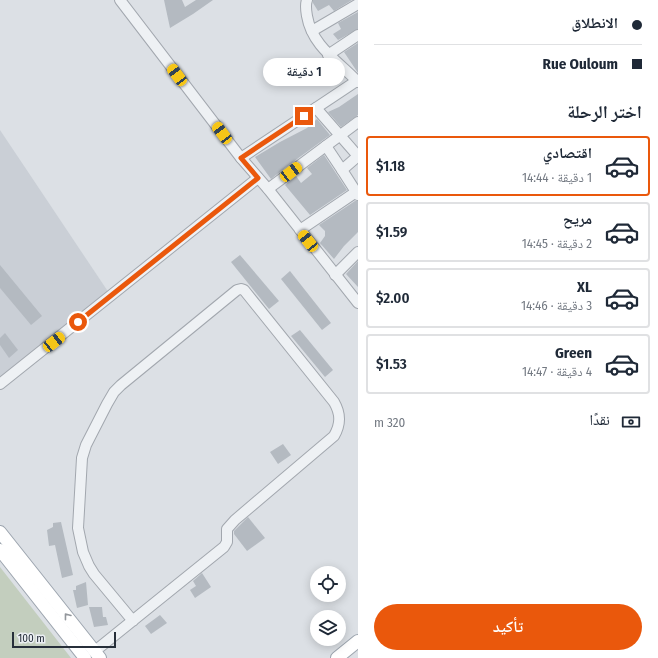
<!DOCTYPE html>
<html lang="ar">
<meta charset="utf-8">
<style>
:root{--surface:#fff;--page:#f6f6f7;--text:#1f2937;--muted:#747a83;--line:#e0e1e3;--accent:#ea580c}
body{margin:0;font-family:"Fira Sans Condensed","Noto Naskh Arabic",sans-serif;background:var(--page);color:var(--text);direction:rtl;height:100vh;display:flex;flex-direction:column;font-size:15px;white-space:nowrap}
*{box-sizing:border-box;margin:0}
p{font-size:13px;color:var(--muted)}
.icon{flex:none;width:22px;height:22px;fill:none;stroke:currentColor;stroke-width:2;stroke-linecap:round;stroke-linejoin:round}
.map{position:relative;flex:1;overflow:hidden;direction:ltr}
.side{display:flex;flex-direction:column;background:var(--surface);width:300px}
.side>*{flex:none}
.banner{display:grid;align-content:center;height:88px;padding:0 16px;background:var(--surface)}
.fabs{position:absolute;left:310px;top:566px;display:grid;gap:8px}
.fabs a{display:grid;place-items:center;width:36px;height:36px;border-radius:50%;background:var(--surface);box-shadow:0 2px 10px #0003;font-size:20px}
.scale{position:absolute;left:12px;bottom:10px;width:104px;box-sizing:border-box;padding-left:4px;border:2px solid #272f3a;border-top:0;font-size:11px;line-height:14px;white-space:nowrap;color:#272f3a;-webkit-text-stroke:3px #ebeff3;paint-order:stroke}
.end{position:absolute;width:18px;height:18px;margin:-9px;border:5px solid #ea580c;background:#fff;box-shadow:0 0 0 2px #fff}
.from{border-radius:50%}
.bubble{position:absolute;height:28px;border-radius:14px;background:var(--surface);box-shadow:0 2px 10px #0003;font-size:13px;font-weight:600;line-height:28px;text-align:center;direction:rtl}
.car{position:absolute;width:12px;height:24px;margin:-12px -6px;border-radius:5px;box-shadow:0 0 3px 1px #0007;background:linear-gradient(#f5c518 24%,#345 0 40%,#f5c518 0 76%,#345 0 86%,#f5c518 0)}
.banner b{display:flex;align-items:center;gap:14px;height:38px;font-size:15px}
.banner b+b{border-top:1px solid var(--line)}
.banner i{width:10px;height:10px;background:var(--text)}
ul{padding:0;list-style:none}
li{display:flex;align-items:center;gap:12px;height:60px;margin:0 8px 6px;padding:0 8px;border:2px solid var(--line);border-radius:4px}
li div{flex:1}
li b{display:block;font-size:15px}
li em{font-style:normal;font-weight:600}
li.current{border-color:var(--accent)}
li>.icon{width:36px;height:36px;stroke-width:1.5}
h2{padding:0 16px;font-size:18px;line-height:48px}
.pay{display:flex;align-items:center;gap:10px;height:44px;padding:0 16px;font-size:15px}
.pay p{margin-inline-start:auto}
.action{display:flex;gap:8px;margin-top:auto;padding:8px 16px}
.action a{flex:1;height:46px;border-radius:24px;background:var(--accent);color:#fff;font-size:16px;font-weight:600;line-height:46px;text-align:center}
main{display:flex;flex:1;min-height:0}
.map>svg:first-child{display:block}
.built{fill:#cacfd6}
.green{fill:#c3cebe}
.building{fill:#b4bac1}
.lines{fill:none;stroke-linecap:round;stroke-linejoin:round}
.minor-casing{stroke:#a2a7ae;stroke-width:12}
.major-casing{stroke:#9da5af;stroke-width:14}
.minor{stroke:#eef1f4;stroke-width:10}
.major{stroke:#fff;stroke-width:12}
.oneway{stroke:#93979c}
.route{stroke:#ea580c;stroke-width:5}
</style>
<main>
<section class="side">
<div class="banner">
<b><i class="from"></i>الانطلاق</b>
<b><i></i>Rue Ouloum</b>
</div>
<h2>اختر الرحلة</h2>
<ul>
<li class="current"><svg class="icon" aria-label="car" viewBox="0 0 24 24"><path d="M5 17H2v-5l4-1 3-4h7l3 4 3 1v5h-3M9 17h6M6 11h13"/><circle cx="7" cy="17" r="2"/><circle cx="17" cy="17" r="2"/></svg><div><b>اقتصادي</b><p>1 دقيقة · 14:44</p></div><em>$1.18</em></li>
<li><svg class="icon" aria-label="car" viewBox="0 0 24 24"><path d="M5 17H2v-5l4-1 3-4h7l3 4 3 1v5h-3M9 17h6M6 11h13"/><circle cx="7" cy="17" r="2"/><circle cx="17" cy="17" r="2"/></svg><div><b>مريح</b><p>2 دقيقة · 14:45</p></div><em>$1.59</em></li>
<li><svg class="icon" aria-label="car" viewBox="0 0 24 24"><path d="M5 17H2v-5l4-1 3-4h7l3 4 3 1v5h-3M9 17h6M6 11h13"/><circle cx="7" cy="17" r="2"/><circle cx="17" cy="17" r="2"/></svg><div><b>XL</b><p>3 دقيقة · 14:46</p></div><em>$2.00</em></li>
<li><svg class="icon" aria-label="car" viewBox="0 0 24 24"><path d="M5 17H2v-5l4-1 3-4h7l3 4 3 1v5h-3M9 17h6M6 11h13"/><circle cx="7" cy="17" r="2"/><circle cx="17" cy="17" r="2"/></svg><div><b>Green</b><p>4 دقيقة · 14:47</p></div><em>$1.53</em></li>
</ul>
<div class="pay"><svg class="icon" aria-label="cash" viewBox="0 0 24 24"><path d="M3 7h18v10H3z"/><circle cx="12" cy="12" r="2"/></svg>نقدًا<p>320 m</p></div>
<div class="action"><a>تأكيد</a></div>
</section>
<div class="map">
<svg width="358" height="658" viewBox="0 0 358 658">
<rect width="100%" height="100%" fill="#dce0e5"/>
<!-- built -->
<polygon class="built" points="0,130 109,293 0,381"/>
<!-- green -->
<polygon class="green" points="0,567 71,658 0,658"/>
<!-- building -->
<g class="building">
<polygon points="164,0 182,0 185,7 196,0 213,0 193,14 170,28"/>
<polygon points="313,0 352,0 334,11 329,5 318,11 313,3"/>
<polygon points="358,12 358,29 338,40 333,34 341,29 338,23"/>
<polygon points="358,43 358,73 344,52"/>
<polygon points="358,94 358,115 341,127 328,112 339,107"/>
<polygon points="317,119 330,135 286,167 271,179 255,157 280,142 307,128"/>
<polygon points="324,155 347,190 310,215 285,185 296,176 301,183 312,174 307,168"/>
<polygon points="355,201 358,201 358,232 344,246 334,259 320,243 325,236 325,231 319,225"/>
<polygon points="240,255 279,301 269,309 231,262"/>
<polygon points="358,261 358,287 346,274"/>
<polygon points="0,265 42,316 31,325 0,288"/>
<polygon points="290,271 331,323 322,330 281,279"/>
<polygon points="300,330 333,370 325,377 291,336"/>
<polygon points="5,333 18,350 9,358 0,345 0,338"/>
<polygon points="283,444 291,455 278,464 270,452"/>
<polygon points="248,517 265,538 247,551 234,534 234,531"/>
<polygon points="61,522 73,575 62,578 55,545 49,546 47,530 53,527 53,523"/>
<polygon points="202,573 211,587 195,598 190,590 196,586 193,581"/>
<polygon points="86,582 88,605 77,608 73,590 76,590 76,586"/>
<polygon points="89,607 102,607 103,617 106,617 108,625 94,627"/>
<polygon points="160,615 167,623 151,634 145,626"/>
</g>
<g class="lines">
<defs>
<g id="minor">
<polyline points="120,0 241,158 268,189 358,303"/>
<path d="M 307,0 C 305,5 306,10 307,16 C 312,46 338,61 358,82"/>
<polyline points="312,31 358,4"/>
<polyline points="328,55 358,35"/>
<polyline points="316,108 358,156"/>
<polyline points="326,146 342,170"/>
<polyline points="358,156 342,170 358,195"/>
<polyline points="241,158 358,80"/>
<polyline points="268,189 358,122"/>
<polyline points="300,230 356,192"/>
<polyline points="335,275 358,252"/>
<polyline points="0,384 258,178"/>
<path d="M 95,651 L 224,547 L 227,542 L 227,529 L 235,520 L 334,436 C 341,424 341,414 334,402 L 244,290 L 241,289 L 237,290 L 121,385 L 114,392 L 107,404 L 86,445 L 82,458 L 78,528 L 83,552 L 89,566 L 94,574 L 133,621"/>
</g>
<g id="major">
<polyline points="0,532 100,658"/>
<polyline points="0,550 85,658"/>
<polyline points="337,658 358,641"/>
</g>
</defs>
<!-- minor casing -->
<use href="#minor" class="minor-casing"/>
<!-- major casing -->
<use href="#major" class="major-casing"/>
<!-- minor -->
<use href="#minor" class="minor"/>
<!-- major -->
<use href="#major" class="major"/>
</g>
<!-- one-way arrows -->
<defs><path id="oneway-chevron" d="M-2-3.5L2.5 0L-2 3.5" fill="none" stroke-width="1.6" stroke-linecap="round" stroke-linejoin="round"/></defs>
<use class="oneway" href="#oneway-chevron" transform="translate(67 616) rotate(-128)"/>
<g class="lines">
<!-- route -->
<polyline class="route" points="78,322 258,178 241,158 304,116"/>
</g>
</svg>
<div class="fabs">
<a><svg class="icon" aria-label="locate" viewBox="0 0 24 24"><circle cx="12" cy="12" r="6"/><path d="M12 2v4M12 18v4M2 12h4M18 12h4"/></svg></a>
<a><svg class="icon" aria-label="layers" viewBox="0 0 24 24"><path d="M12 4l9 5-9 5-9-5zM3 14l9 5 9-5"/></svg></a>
</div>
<div class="scale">100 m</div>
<i class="end from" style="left:78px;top:322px"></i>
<i class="end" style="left:304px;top:116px"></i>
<div class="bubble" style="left:263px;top:58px;width:82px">1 دقيقة</div>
<i class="car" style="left:177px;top:75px;rotate:323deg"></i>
<i class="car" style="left:222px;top:133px;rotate:323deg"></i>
<i class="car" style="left:291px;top:172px;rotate:53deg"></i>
<i class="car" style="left:308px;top:241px;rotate:321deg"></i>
<i class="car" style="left:54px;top:342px;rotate:52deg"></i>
</div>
</main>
